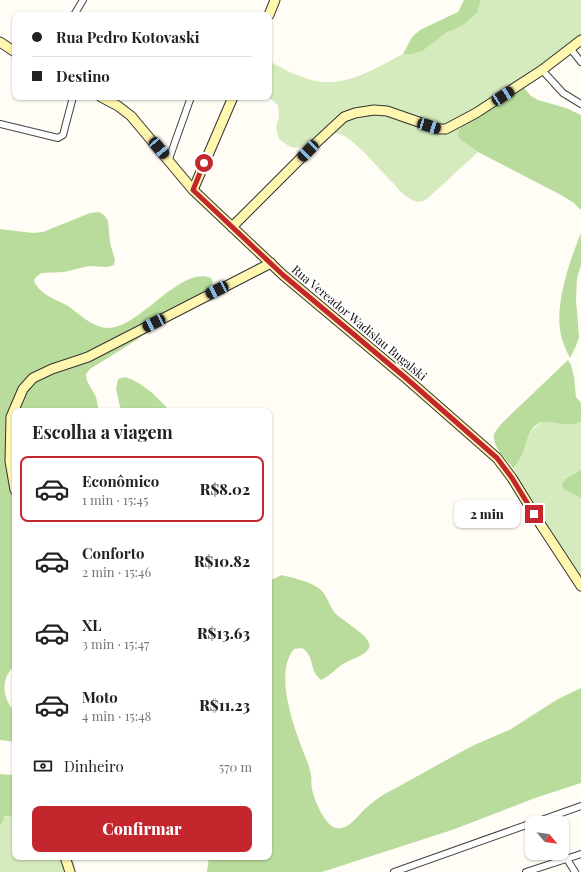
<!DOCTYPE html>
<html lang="pt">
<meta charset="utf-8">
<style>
:root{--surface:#fff;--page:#f2f2f2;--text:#222;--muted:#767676;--line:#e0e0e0;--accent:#c4262e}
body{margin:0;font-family:"Playfair Display",serif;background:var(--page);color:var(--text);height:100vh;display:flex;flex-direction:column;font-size:15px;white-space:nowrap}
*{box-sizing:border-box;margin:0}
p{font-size:13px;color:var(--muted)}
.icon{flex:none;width:22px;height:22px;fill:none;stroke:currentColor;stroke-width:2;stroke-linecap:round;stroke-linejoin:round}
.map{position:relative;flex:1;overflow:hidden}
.drawer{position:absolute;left:12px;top:408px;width:260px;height:452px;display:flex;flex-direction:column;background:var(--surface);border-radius:8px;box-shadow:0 1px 3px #0004}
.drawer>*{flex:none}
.banner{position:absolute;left:12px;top:12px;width:260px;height:88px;border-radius:8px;box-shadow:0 1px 3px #0004;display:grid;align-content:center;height:88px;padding:0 20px;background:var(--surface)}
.needle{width:26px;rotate:119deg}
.controls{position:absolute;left:525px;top:816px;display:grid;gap:8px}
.controls a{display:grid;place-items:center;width:44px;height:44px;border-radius:8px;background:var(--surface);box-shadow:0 1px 3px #0004;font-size:20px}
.end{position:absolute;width:18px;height:18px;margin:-9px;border:5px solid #c4262e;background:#fff;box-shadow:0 0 0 2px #fff}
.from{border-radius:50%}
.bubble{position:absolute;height:28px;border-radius:8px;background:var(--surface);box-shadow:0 1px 3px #0004;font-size:13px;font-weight:800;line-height:28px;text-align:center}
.car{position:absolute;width:12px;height:24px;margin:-12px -6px;border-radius:5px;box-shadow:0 0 3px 1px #0007;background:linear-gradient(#222 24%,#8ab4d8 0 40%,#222 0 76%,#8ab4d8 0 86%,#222 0)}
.banner b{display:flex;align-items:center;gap:14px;height:38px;font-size:15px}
.banner b+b{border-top:1px solid var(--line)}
.banner i{width:10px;height:10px;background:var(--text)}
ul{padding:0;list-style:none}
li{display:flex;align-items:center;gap:12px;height:66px;margin:0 8px 6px;padding:0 12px;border:2px solid transparent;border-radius:8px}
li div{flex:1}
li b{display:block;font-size:15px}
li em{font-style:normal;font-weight:800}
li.current{border-color:var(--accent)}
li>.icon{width:36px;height:36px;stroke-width:1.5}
h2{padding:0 20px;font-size:18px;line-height:48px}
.pay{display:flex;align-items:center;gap:10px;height:44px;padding:0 20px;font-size:15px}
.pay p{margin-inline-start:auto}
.cta{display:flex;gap:8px;margin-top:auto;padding:8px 20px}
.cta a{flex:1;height:46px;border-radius:8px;background:var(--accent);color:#fff;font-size:16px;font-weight:800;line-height:46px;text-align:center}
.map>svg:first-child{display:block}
.green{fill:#d5ebbd}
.forest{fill:#b9dc9c}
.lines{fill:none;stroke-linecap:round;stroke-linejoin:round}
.street-casing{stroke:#444;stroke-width:8}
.secondary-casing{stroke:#333;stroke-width:11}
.street{stroke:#fff;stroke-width:6}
.secondary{stroke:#fff6b0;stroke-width:9}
.route{stroke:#c4262e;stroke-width:5}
.labels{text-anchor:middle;stroke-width:4;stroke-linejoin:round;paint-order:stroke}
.street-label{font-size:12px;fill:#111;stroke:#fff}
</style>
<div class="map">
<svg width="581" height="872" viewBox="0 0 581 872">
<rect width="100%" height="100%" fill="#fffdf5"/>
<!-- green -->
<g class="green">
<path d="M 481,0 L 581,0 L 581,37 L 518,81 L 461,140 L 478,152 L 427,199 C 423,201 419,203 415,201 C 407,199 399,190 394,184 C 380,170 361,147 346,137 C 326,123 309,155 289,146 C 285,144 282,141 279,139 L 276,128 L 279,116 L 278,105 L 268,97 L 269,61 C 282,68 296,76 311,80 C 344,89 374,69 403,54 L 412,54 L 470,19 L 477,13 Z"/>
<path d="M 548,421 L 568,425 L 581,422 L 581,470 L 565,479 L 564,490 L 581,498 L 581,579 L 570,563 L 513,468 C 526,454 526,422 548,421 Z"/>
<polygon points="15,815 15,857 73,857 76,872 0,872 0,818"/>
</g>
<!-- forest -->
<g class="forest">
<polygon points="464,0 481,0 477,13 463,25 446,33 422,51 412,54 403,54 412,37 420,30 458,12"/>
<polygon points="518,81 531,96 538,100 566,108 581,115 581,210 574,203 561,195 478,152 461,140 458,136 459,130 469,120"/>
<path d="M 99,212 L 104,215 L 108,221 L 110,243 L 115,260 L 114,265 L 107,267 L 89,266 L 64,272 L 41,273 L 35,278 L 34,281 C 40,295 56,299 68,306 C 79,314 88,323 101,327 C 135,337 178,264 211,278 L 213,283 L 209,290 L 157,323 L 138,339 L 90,369 L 86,374 L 87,381 L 96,397 L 99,411 L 15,411 L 15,665 C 4,675 1,690 9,704 C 10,707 13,709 14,711 C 17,717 15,735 15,742 L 0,740 L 0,229 L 33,233 L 43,232 L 90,213 Z"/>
<path d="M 581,233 L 581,265 L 577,278 L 576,299 L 579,337 L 576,346 L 570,358 C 565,348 561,339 560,329 C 556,300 570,260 581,233 Z"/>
<path d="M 568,360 L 571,365 L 574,377 L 576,397 L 581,403 L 581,422 C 565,428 559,421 544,422 C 530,422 527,442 523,453 C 520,458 517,464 513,468 C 506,459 492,447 494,435 C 495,431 499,427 501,424 Z"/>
<path d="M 125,377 C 144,383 157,397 170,411 L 121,411 L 116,389 L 118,379 Z"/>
<polygon points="581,470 581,498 564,490 562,485 565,479"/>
<path d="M 282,575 C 293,578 308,581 317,587 C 325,592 327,599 331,607 C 334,613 339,617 344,620 C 350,626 373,638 369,648 C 365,656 351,659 343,664 C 335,669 330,676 321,680 C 308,670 316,657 302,648 L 294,649 C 274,673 293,724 303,751 C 305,757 309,764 310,771 C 312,776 311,783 312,789 C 314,799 325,827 337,828 C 349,830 358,815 366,808 C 371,803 377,799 383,795 L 472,746 L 511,729 L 558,699 L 581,688 L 581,783 L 535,798 L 452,830 L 322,872 L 207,872 L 209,857 L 269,857 L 269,581 Z"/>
<polygon points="0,774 15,775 15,815 3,817 4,820 0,825"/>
</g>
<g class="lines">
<defs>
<g id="street">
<polyline points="74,15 83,0"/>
<polyline points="570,48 581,62"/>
<polyline points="542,70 563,93 581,104"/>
<polyline points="0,124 58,138 63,135 73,97"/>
<polyline points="169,159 191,97"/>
<polyline points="533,823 581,806"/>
<polyline points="567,859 575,872"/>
<polyline points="394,872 532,823"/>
<polyline points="526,872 581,854"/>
</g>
<g id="secondary">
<polyline points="269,15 275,0"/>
<polyline points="0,42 15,52"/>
<polyline points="101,97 118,106 131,116 193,190 283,275 407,379 497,458 512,478 541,525 581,586"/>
<polyline points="193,190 233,97"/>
<polyline points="232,227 316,143 344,117 355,113 374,110 387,111 439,129 446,129 476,113 542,70 581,40"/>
<polyline points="15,490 10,461 11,417 23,389 33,378 52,369 88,357 271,263"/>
<polyline points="65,857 70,872"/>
</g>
</defs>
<!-- street casing -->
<use href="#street" class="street-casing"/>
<!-- secondary casing -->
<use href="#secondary" class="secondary-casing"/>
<!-- street -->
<use href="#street" class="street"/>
<!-- secondary -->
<use href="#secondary" class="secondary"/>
</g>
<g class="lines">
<!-- route -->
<polyline class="route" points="204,163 193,190 283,275 407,379 497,458 512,478 534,514"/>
</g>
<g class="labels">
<!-- street labels -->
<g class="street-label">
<text transform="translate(359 323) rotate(40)" y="4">Rua Vereador Wadislau Bugalski</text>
</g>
</g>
</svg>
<div class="controls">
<a><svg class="needle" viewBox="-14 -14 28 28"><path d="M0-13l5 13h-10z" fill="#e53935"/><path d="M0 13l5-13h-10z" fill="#767676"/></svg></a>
</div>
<i class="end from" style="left:204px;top:163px"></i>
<i class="end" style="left:534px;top:514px"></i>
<div class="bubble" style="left:454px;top:500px;width:66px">2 min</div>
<i class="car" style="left:503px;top:96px;rotate:57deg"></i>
<i class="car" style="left:429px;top:126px;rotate:107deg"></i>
<i class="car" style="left:159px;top:148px;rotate:140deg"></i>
<i class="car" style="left:308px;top:151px;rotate:224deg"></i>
<i class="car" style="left:217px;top:290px;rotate:243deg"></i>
<i class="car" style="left:154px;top:323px;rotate:243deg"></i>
<div class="banner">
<b><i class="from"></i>Rua Pedro Kotovaski</b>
<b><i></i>Destino</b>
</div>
<section class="drawer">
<h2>Escolha a viagem</h2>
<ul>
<li class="current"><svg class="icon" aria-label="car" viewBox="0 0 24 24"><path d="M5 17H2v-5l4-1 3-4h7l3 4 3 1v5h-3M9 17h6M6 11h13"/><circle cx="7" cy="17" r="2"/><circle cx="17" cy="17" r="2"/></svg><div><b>Econômico</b><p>1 min · 15:45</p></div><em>R$8.02</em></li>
<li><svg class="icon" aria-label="car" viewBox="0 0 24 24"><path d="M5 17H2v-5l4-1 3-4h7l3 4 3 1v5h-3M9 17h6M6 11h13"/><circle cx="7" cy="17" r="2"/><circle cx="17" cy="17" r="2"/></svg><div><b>Conforto</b><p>2 min · 15:46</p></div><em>R$10.82</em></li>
<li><svg class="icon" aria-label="car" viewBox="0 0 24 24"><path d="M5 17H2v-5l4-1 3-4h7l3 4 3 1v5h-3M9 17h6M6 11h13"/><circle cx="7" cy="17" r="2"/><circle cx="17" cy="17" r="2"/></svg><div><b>XL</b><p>3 min · 15:47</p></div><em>R$13.63</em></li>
<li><svg class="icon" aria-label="car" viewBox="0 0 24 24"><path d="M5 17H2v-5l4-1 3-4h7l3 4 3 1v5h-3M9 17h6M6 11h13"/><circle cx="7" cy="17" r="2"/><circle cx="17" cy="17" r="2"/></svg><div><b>Moto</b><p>4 min · 15:48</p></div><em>R$11.23</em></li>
</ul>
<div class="pay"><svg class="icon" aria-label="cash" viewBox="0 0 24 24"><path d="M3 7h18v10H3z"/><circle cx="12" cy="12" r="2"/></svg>Dinheiro<p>570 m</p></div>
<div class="cta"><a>Confirmar</a></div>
</section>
</div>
